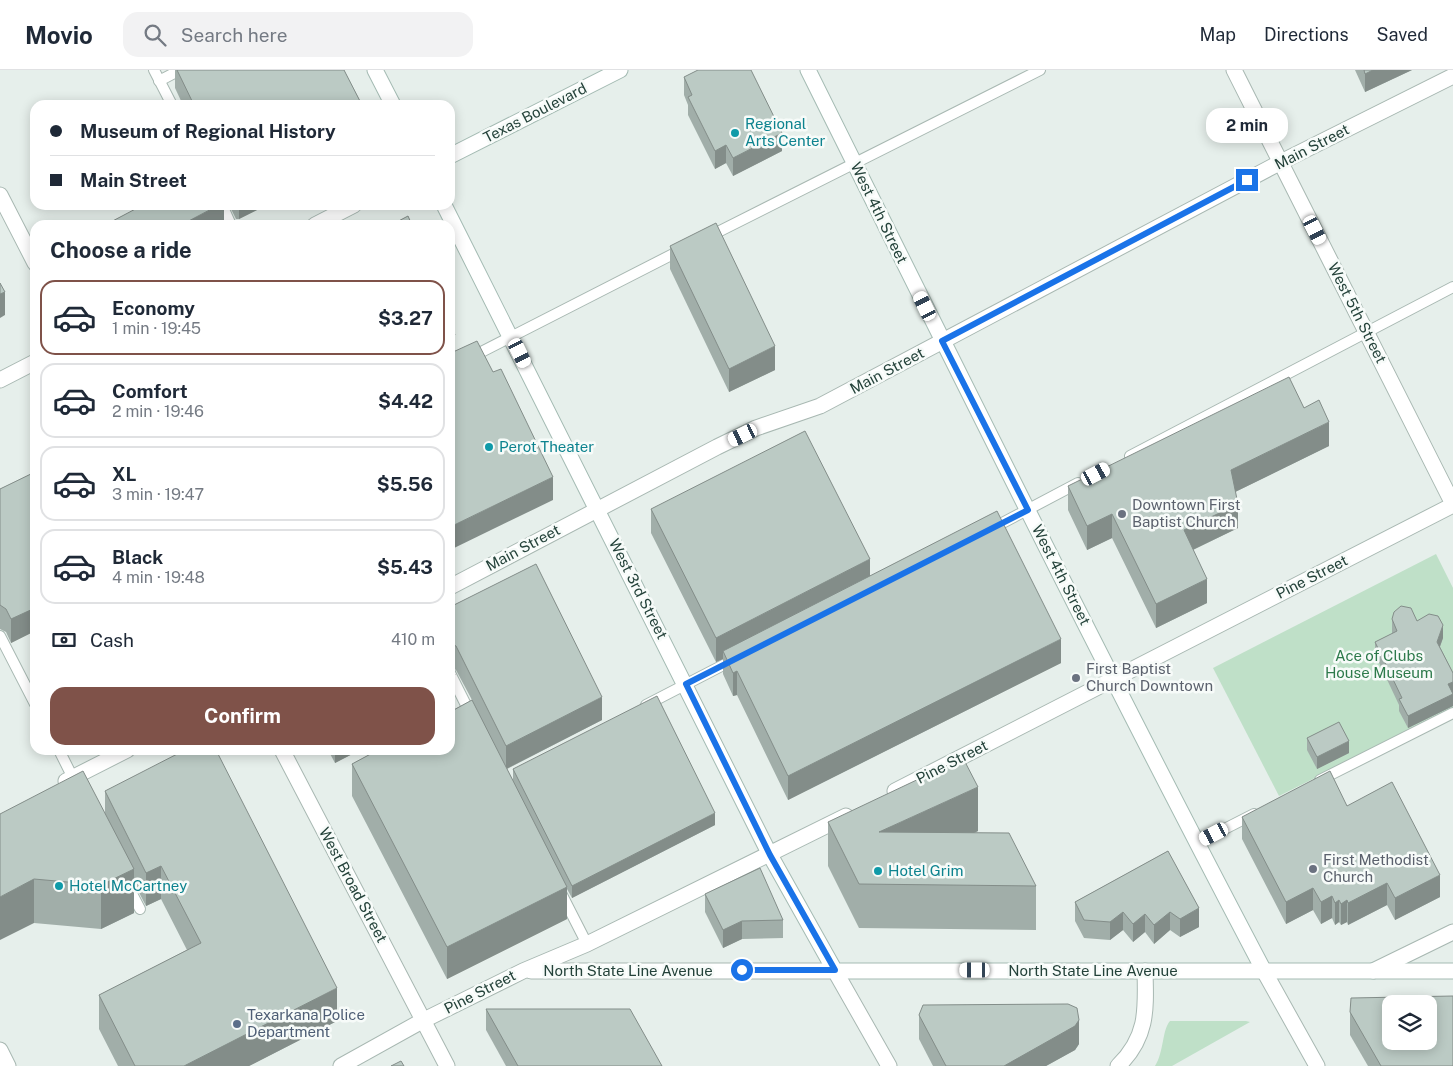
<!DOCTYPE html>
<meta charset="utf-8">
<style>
:root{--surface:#fff;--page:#f2f2f3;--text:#1f2937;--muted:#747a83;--line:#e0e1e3;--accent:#7f5249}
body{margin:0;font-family:"Public Sans",sans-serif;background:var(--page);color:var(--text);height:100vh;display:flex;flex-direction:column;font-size:19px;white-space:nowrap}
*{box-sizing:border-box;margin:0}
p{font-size:16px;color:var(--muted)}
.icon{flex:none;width:28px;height:28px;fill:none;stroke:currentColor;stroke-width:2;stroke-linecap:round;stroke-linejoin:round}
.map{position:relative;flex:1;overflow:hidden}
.side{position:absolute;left:30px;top:150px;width:425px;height:535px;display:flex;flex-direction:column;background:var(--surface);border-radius:15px;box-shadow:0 2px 12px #0003}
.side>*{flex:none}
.hud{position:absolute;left:30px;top:30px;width:425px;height:110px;border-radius:15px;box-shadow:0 2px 12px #0003;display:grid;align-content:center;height:110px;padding:0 20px;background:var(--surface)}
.buttons{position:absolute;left:1382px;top:925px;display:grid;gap:10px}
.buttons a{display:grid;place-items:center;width:55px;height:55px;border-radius:10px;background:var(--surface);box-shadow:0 2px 12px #0003;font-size:25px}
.end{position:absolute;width:22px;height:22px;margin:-11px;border:6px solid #1a73e8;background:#fff;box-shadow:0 0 0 2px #fff}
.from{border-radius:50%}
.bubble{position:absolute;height:35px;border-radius:15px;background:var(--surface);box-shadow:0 2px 12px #0003;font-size:16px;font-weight:700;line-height:35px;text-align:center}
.car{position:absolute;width:15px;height:30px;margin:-15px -8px;border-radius:6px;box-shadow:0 0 4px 1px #0007;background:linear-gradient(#fff 24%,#345 0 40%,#fff 0 76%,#345 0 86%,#fff 0)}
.hud b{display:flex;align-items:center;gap:18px;height:48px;font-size:19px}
.hud b+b{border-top:1px solid var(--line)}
.hud i{width:12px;height:12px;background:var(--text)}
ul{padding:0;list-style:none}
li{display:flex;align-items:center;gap:15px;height:75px;margin:0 10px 8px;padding:0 10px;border:2px solid var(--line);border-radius:15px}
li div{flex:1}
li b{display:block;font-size:19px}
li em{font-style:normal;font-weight:700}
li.active{border-color:var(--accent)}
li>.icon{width:45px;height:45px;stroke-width:1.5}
h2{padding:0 20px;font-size:22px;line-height:60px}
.pay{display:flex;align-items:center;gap:12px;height:55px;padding:0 20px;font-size:19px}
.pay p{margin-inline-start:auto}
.primary-button{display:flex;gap:10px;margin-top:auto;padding:10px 20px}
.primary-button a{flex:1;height:58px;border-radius:15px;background:var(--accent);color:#fff;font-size:20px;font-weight:700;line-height:58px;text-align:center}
header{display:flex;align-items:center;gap:30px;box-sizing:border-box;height:70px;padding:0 25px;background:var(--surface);border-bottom:1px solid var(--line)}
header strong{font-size:24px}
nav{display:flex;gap:28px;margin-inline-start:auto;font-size:18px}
.search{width:350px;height:45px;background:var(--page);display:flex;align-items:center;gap:12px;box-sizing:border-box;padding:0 18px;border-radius:15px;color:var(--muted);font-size:19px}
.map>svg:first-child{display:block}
.green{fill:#bfe0c8}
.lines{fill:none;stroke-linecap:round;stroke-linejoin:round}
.service-casing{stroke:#a8b8b2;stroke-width:12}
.minor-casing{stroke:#a8b8b2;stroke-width:17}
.tertiary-casing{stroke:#a8b8b2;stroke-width:17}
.secondary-casing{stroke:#a4bbb3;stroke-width:17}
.service{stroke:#fff;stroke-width:10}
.minor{stroke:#fff;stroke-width:15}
.tertiary{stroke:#fff;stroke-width:15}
.secondary{stroke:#fff;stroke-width:15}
.wall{fill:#a1aea9}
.shaded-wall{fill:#838d89}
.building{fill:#bbcac4;stroke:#838d89;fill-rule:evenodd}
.route{stroke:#1a73e8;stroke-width:6}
.culture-dot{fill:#0f9aa8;stroke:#f7fbf9;stroke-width:2}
.worship-dot{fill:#6b7280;stroke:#f7fbf9;stroke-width:2}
.service-dot{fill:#5c6f8a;stroke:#f7fbf9;stroke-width:2}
.labels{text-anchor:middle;stroke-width:5;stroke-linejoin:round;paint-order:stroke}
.street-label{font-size:15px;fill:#24423a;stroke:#f7fbf9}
.culture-label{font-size:15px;fill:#0d838f;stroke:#f7fbf9;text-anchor:start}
.worship-label{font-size:15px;fill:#5b616d;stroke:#f7fbf9;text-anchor:start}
.park-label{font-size:15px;fill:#2d7a4b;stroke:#f7fbf9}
.service-label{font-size:15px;fill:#4e5e75;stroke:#f7fbf9;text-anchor:start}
</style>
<header>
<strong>Movio</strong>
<div class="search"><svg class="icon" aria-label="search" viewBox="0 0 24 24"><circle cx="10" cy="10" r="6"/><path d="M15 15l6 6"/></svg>Search here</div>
<nav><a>Map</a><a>Directions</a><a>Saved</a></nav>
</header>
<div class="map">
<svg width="1453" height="996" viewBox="0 0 1453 996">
<rect width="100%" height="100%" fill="#e6efeb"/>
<!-- green -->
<g class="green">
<polygon points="1436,484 1453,518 1453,639 1279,726 1213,598"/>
<path d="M 1170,951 L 1246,951 L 1250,952 L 1172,996 L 1155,996 C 1164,982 1162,960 1170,951 Z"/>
</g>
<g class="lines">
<defs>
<g id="service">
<polyline points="154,0 172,35"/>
<polyline points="159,11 180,0"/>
<polyline points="222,135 231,155"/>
<polyline points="708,167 1040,0"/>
<polyline points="450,298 681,180"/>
<polyline points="1130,386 1453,217"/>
<polyline points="991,459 1078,413"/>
<polyline points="0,566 35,634"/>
<polyline points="450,603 471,645"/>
<polyline points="646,635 733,590"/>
<polyline points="59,680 75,712"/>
<polyline points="1320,710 1453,643"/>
<polyline points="1197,773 1254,744"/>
<polyline points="128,816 140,839"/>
<polyline points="562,825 587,874"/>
</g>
<g id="minor">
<polyline points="1234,0 1453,434"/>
<polyline points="315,155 354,135"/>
<polyline points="0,310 35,292"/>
<polyline points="66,711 127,680"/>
<polyline points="1373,901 1453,862"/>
<polyline points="0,980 8,996"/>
<polyline points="341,996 422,951"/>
</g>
<g id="tertiary">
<polyline points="0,125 35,193"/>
<polyline points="450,517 717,377 756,358 820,336 1281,92 1453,6"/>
<polyline points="282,680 447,996"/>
<polyline points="895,721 1453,435"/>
<polyline points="531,901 835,901 889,996"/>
<polyline points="1264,901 1317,996"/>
<polyline points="422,951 523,901 587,874 846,746"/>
<path d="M 1118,996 C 1148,967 1146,939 1145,901"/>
</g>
<g id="secondary">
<polyline points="375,0 393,35"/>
<path d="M 808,0 C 958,301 1107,603 1264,901"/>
<polyline points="450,86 620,0"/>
<polyline points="444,135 770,785 835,901 1453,901"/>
</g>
</defs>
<!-- service casing -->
<use href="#service" class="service-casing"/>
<!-- minor casing -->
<use href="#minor" class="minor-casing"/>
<!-- tertiary casing -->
<use href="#tertiary" class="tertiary-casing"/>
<!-- secondary casing -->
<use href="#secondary" class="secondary-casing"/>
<!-- service -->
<use href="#service" class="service"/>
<!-- minor -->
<use href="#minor" class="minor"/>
<!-- tertiary -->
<use href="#tertiary" class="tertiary"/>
<!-- secondary -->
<use href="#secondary" class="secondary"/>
</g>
<!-- wall -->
<g class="wall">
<polygon points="175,0 344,0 362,35 183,35 175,18"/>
<polygon points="1355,0 1412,0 1365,22"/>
<polygon points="684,7 782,81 733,106 726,93 715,99 688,45 688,35 684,25"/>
<polygon points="229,135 267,135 239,149 236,149"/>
<polygon points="670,176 775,300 729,322 670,199"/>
<polygon points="1304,338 1329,376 1235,422 1238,458 1193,480 1207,533 1156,558 1112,468 1087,480 1068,440 1068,416"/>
<polygon points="35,402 35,561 11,573 6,562 0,559 0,419"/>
<polygon points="651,439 870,506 1061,593 788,730 737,625 733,626 723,604 723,589 716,592 651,463"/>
<polygon points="450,537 602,650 507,699 513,710 513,699 715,755 572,828 567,819 567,849 447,909 352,726 352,694 472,630 456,600 452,597 455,629 450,632"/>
<polygon points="1392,549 1417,551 1443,568 1440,577 1453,603 1453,636 1408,658 1399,641 1399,635 1375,584 1375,572 1392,564"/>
<polygon points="1307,668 1349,683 1317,699 1307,680"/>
<polygon points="328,680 360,680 335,693"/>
<polygon points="105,721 337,951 249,996 118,996 99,959 99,925 187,880 161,829 146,836 134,813 134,843 101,859 34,853 0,744 105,743"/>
<polygon points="1347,736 1440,827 1395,850 1387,835 1348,855 1347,852 1341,855 1339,852 1335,855 1332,848 1321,854 1313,840 1286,854 1242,769 1242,747"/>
<polygon points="828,752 978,761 974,763 1036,816 1036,860 859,858 828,796"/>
<polygon points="1168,781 1199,857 1180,867 1170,860 1154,874 1145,862 1133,872 1123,860 1110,870 1084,868 1075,851 1075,832"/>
<polygon points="705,824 783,850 783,868 742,869 723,878 705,842"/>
<polygon points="486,939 662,996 506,996 486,960"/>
<polygon points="1350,942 1453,996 1368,996 1350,965"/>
<polygon points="919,945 1079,974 1075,980 1046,996 933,996 919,969"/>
</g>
<!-- shaded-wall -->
<g class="shaded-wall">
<polygon points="1373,0 1412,0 1365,22 1365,4"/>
<polygon points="782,63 782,81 733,106 733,88"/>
<polygon points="726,75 726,93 715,99 715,81"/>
<polygon points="219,135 224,135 224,155 181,155"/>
<polygon points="239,135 267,135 239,149"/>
<polygon points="5,222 5,245 0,248 0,224"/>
<polygon points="455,265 455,288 450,291 450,268"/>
<polygon points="775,276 775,300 729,322 729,299"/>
<polygon points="1329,352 1329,376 1231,424 1231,400"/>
<polygon points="553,407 553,430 450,480 450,457"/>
<polygon points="1238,434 1238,458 1184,484 1184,460"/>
<polygon points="1112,444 1112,468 1087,480 1087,456"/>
<polygon points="870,489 870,513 723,581 723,589 716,592 716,568"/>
<polygon points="1207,509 1207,533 1156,558 1156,534"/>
<polygon points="35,538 35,561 11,573 11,549"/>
<polygon points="1443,555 1443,568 1437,584 1437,572"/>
<polygon points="1061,569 1061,593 788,730 788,706"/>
<polygon points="737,601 737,625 733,626 733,603"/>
<polygon points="455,605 455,629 450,632 450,608"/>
<polygon points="1453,612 1453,636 1408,658 1408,646 1448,614"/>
<polygon points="602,627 602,650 506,699 506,676"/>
<polygon points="1349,671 1349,683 1317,699 1317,687"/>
<polygon points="335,680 360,680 335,693"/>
<polygon points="978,717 978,761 879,806 879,762"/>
<polygon points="715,743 715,755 572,828 572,816"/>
<polygon points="161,796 161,829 146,836 146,803"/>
<polygon points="134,799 134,843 101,859 101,815"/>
<polygon points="1440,805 1440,827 1395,850 1395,828"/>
<polygon points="34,809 34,853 0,870 0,827"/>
<polygon points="1387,813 1387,835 1348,855 1348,833"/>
<polygon points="567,817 567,849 447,909 447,877"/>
<polygon points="1313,818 1313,840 1286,854 1286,832"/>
<polygon points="1332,826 1332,848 1321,854 1321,832"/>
<polygon points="1339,830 1339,852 1335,855 1335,833"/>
<polygon points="1347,830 1347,852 1341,855 1341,834"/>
<polygon points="1199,838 1199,857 1180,867 1180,849"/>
<polygon points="1123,842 1123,860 1110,870 1110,852"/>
<polygon points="1170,842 1170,860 1154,874 1154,855"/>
<polygon points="1145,844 1145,862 1133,872 1133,854"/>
<polygon points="742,851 742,869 723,878 723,860"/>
<polygon points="337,918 337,951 249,996 184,996"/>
<polygon points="1079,950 1079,974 1075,980 1046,996 1004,996"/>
</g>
<!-- building -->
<g class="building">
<polygon points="177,0 344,0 362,35 194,35"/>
<polygon points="698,0 751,0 782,63 733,88 726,75 715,81 688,27 692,25 684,7"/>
<polygon points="1364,0 1373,0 1365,4"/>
<polygon points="143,135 219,135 181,155 105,155"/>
<polygon points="408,146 412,155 391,155"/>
<polygon points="716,153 775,276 729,299 670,176"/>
<polygon points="0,213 5,222 0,224"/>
<polygon points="450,254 455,265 450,268"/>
<polygon points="477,271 493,302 501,299 553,407 450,457 450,281 453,282"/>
<polygon points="1289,307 1304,338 1319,330 1329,352 1231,400 1238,434 1184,460 1207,509 1156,534 1112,444 1087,456 1068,416"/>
<polygon points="805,361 870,489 716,568 651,439"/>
<polygon points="35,402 35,538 11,549 6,539 0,535 0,419"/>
<polygon points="997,441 1061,569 788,706 737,601 733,603 723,581"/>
<polygon points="536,494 602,627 506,676 456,576 450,573 450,537"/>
<polygon points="1401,536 1411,538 1417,551 1429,544 1438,546 1443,555 1437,572 1453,603 1453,612 1448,614 1453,624 1408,646 1399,629 1402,628 1375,572 1397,561 1392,549 1394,542"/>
<polygon points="450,594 455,605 450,608"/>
<polygon points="657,626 715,743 572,816 513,699"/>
<polygon points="472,630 567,817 447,877 352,694 378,680 450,680 450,642"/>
<polygon points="1339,652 1349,671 1317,687 1307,668"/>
<polygon points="185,680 216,680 337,918 184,996 135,996 99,925 201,873 161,796 146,803 105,721"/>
<polygon points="963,688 978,717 879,762 1009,763 1036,816 859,814 828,752"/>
<polygon points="83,701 134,799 101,815 34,809 0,827 0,744"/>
<polygon points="1330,701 1347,736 1392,712 1440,805 1395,828 1387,813 1348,833 1347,830 1341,834 1339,830 1335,833 1332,826 1321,832 1313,818 1286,832 1242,747"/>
<polygon points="1168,781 1199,838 1180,849 1170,842 1154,855 1145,844 1133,854 1123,842 1110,852 1084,850 1075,832"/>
<polygon points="760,798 783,850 742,851 723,860 705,824"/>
<path d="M 1453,926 L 1453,996 L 1381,996 L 1350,942 L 1351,928 ZM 1391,934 L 1429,934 L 1429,971 L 1391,971 Z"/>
<polygon points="1068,934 1077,938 1079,950 1075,956 1004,996 946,996 919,945 923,935"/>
<polygon points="486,939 630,939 662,996 518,996"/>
<polygon points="401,991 404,996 391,996"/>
</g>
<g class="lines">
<!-- route -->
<polyline class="route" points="742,900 835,900 770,785 686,614 1028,440 942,271 1247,110"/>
</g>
<!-- markers -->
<g class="culture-dot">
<circle cx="735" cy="63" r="5"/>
<circle cx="489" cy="377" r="5"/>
<circle cx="878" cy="801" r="5"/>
<circle cx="59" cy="816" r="5"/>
</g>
<g class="worship-dot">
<circle cx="1122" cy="444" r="5"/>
<circle cx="1076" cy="608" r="5"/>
<circle cx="1313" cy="799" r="5"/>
</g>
<circle class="service-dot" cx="237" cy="954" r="5"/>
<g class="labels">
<!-- street labels -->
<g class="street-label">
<text transform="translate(535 43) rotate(-27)" y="5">Texas Boulevard</text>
<text transform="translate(1312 77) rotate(-27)" y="5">Main Street</text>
<text transform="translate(879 143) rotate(64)" y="5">West 4th Street</text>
<text transform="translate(1357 243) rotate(63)" y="5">West 5th Street</text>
<text transform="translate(887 301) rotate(-28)" y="5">Main Street</text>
<text transform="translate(523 478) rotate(-28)" y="5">Main Street</text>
<text transform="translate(1061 505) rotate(63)" y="5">West 4th Street</text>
<text transform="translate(1312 507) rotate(-27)" y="5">Pine Street</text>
<text transform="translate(638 519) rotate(63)" y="5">West 3rd Street</text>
<text transform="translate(952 692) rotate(-27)" y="5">Pine Street</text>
<text transform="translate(353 815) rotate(62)" y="5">West Broad Street</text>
<text x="628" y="906">North State Line Avenue</text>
<text x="1093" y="906">North State Line Avenue</text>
<text transform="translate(480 922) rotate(-27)" y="5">Pine Street</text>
</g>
<!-- culture labels -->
<g class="culture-label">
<text x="745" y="59">Regional<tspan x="745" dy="17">Arts Center</tspan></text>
<text x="499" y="382">Perot Theater</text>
<text x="888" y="806">Hotel Grim</text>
<text x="69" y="821">Hotel McCartney</text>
</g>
<!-- worship labels -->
<g class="worship-label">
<text x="1132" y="440">Downtown First<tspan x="1132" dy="17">Baptist Church</tspan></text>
<text x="1086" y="604">First Baptist<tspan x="1086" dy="17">Church Downtown</tspan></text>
<text x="1323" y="795">First Methodist<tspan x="1323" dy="17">Church</tspan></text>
</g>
<!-- park labels -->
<g class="park-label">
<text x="1379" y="591">Ace of Clubs<tspan x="1379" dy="17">House Museum</tspan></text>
</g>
<!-- service labels -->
<g class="service-label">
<text x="247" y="950">Texarkana Police<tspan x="247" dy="17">Department</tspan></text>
</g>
</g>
</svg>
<div class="buttons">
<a><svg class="icon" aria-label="layers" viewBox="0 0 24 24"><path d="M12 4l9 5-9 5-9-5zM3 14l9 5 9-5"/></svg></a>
</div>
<i class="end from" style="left:742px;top:900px"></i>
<i class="end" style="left:1247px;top:110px"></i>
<div class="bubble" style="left:1206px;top:38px;width:82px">2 min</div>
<i class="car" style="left:1315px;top:160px;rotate:153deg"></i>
<i class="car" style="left:925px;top:236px;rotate:334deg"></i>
<i class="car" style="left:520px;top:283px;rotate:154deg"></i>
<i class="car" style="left:743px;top:365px;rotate:244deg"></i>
<i class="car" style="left:1096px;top:404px;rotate:62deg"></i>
<i class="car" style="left:1214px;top:764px;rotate:243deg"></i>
<i class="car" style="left:975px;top:900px;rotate:270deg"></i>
<div class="hud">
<b><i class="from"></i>Museum of Regional History</b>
<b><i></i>Main Street</b>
</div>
<section class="side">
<h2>Choose a ride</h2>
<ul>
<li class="active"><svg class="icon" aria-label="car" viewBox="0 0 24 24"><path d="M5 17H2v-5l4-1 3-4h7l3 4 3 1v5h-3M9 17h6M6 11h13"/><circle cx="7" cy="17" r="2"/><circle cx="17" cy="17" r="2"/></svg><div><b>Economy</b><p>1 min · 19:45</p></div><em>$3.27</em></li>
<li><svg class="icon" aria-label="car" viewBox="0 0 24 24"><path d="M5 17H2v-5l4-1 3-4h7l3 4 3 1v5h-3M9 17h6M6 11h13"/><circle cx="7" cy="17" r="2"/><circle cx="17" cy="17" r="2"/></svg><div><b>Comfort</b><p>2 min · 19:46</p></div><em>$4.42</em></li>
<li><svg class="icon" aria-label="car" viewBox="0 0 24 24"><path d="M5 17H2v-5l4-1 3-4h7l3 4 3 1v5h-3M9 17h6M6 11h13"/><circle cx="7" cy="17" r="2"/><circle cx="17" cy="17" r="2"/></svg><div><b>XL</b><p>3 min · 19:47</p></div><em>$5.56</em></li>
<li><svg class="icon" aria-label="car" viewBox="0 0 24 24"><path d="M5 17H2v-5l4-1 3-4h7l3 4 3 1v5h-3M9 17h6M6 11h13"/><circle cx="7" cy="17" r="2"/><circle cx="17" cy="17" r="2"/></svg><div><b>Black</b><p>4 min · 19:48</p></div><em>$5.43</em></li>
</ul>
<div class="pay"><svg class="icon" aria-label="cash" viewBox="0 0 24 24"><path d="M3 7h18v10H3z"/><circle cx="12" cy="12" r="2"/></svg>Cash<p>410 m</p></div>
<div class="primary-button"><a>Confirm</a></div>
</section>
</div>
